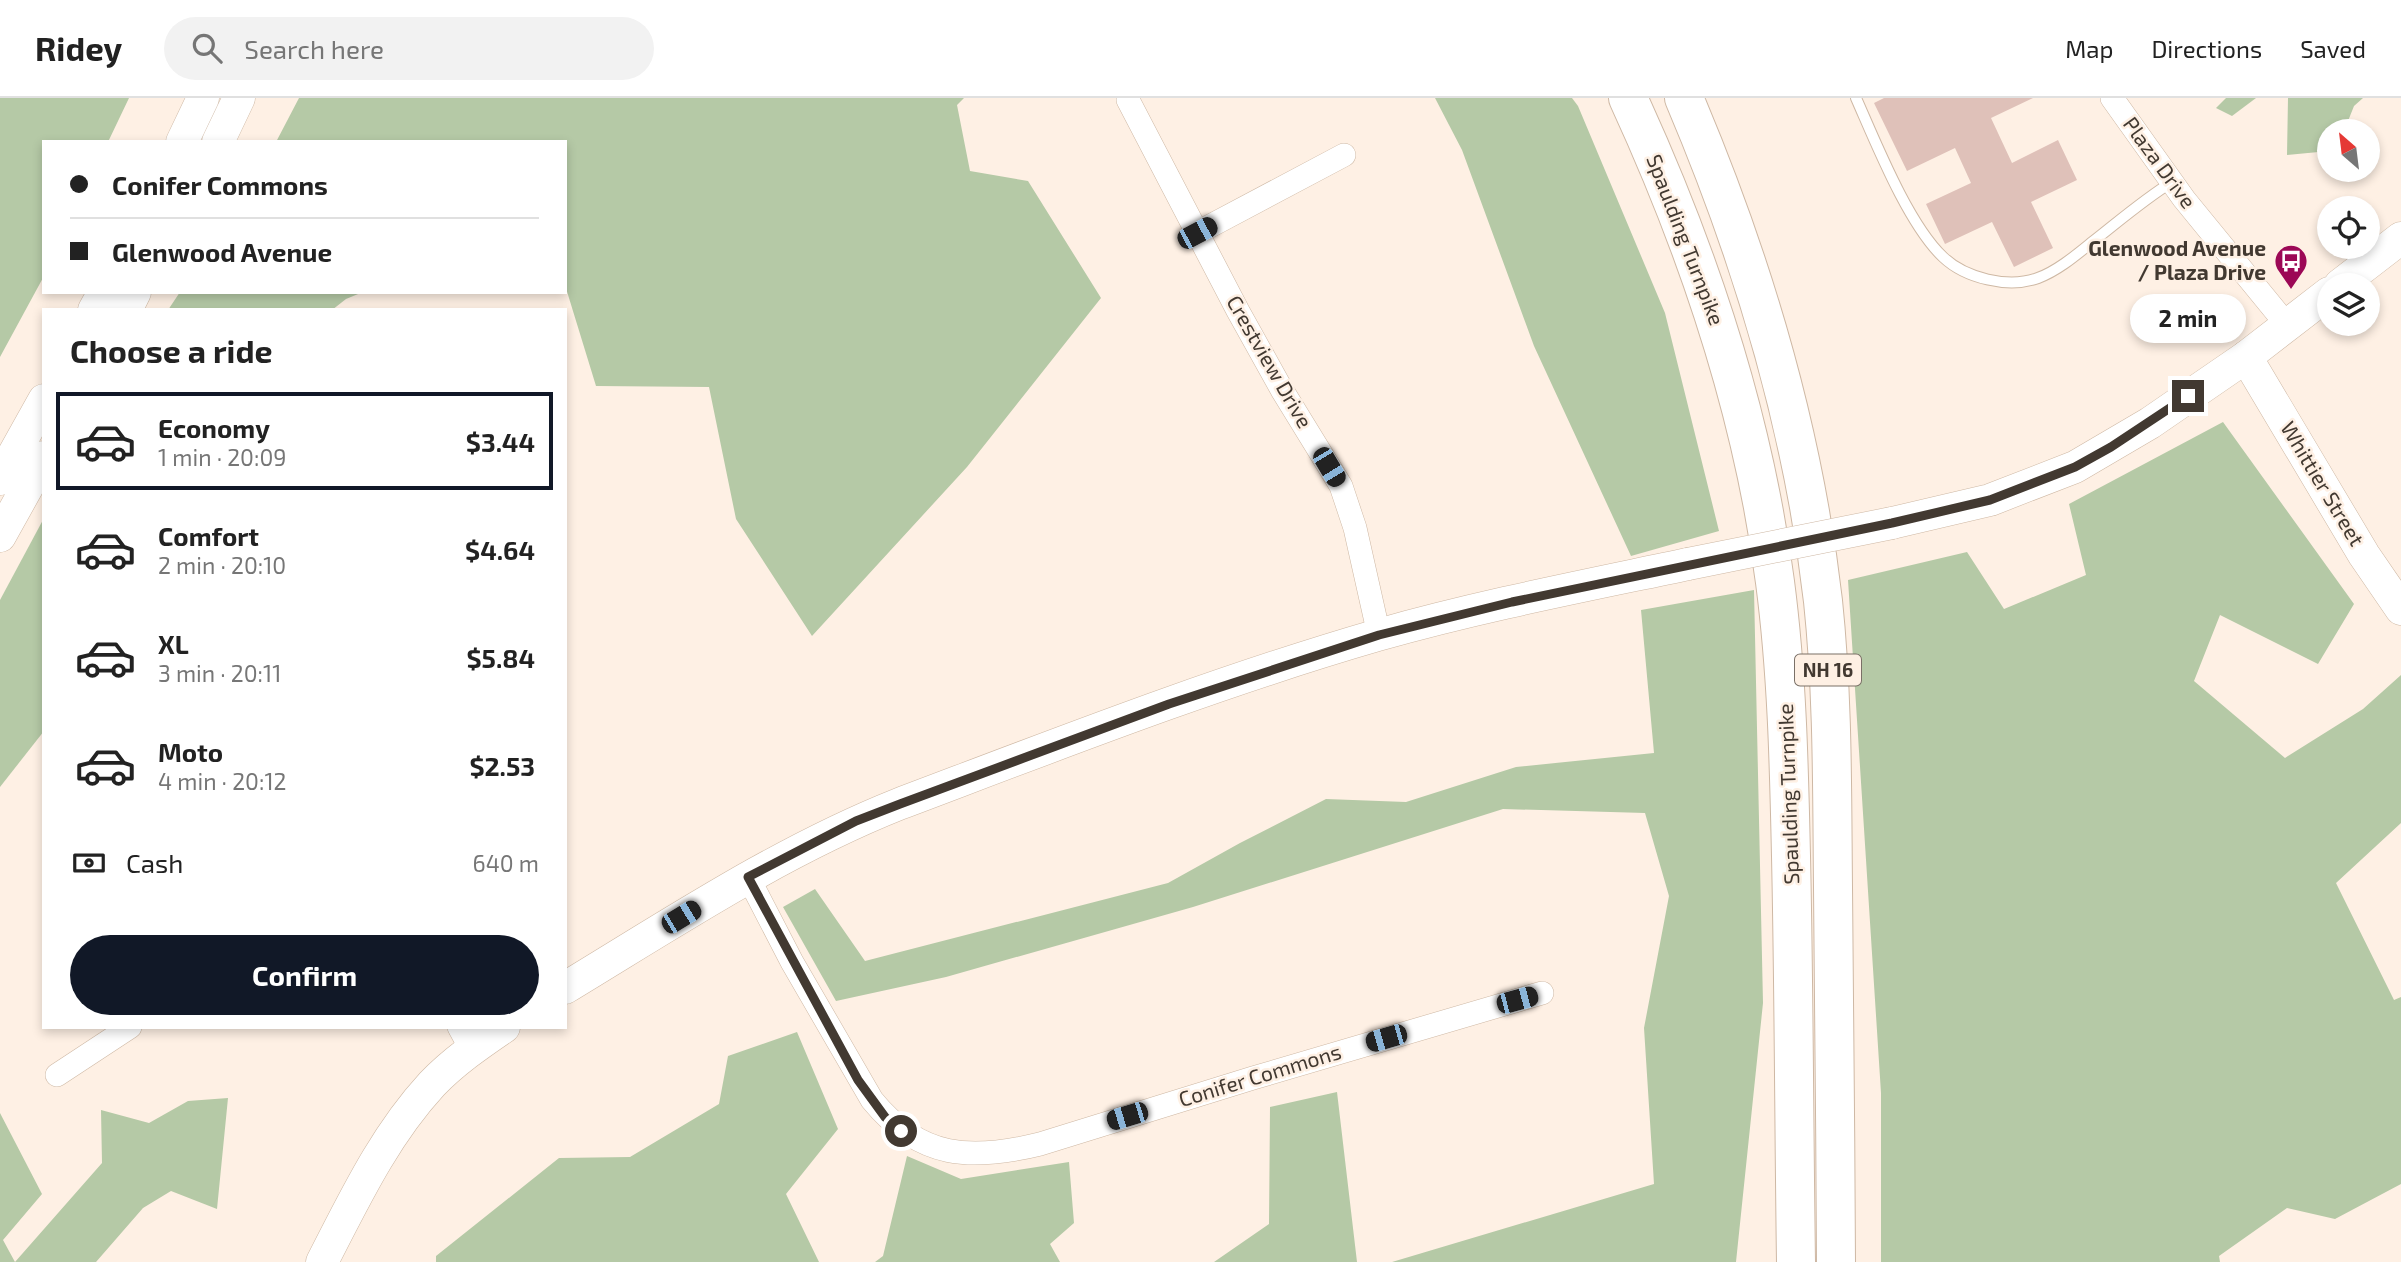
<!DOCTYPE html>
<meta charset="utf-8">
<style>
:root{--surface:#fff;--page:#f2f2f2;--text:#222;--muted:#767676;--line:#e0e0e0;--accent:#111827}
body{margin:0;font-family:"Exo 2",sans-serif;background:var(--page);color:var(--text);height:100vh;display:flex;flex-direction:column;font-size:26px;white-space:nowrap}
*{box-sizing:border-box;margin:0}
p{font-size:23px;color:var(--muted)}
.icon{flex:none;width:38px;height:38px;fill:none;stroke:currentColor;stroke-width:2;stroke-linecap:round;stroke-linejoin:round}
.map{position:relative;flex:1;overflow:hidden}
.drawer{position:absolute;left:42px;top:210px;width:525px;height:721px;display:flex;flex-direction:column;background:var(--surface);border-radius:0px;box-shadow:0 4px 10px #0003}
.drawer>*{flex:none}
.top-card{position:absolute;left:42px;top:42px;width:525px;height:154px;border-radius:0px;box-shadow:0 4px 10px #0003;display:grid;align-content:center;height:154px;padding:0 28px;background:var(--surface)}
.needle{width:46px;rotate:332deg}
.buttons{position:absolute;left:2317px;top:21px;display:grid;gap:14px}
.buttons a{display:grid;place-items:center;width:63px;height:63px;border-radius:50%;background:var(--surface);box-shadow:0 4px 10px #0003;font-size:35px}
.end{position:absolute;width:32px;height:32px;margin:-16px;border:9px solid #423931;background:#fff;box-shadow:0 0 0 4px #fff}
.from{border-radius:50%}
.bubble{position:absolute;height:49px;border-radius:24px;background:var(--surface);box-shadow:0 4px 10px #0003;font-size:23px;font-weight:700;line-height:49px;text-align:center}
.car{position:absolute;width:21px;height:42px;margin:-21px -10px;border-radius:9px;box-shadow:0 0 5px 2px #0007;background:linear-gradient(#222 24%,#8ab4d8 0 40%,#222 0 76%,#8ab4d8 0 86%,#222 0)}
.top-card b{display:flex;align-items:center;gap:24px;height:66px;font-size:26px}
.top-card b+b{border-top:2px solid var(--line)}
.top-card i{width:18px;height:18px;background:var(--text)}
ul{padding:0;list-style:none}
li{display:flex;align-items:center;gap:21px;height:98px;margin:0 14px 10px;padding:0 14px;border:4px solid transparent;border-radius:0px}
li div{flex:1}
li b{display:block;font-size:26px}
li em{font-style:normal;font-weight:700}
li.on{border-color:var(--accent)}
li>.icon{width:63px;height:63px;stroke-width:1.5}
h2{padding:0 28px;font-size:32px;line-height:84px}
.pay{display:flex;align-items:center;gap:18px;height:77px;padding:0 28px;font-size:26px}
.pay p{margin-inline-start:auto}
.primary-button{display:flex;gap:14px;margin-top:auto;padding:14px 28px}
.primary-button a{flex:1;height:80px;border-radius:42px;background:var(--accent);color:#fff;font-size:28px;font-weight:700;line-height:80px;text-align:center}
header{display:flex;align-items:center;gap:42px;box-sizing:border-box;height:98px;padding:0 35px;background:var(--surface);border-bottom:2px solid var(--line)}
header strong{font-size:33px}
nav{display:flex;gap:38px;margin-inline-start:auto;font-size:24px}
.search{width:490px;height:63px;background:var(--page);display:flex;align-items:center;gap:18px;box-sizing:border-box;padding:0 24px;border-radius:38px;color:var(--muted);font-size:26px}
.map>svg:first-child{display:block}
.green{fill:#b5c9a6}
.building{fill:#dfc1b9}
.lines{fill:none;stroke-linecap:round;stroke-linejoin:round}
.lane-casing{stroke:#ceb8a4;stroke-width:12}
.street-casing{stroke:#ceb8a4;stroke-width:24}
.secondary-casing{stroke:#ceb8a4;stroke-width:33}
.highway-casing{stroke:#ceb8a4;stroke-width:40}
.lane{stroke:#fff;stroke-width:10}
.street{stroke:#fff;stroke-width:23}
.secondary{stroke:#fff;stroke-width:32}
.highway{stroke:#fff;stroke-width:38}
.secondary-bridge-casing{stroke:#ceb8a4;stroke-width:33;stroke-linecap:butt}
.secondary-bridge{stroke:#fff;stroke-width:32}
.route{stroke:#423931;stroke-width:9}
.labels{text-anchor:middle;stroke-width:5;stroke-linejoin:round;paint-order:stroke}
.shield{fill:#fef0e4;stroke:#7a7067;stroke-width:2}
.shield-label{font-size:19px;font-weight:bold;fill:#423931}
.street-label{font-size:21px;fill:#423931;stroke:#fef0e4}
.poi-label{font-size:21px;font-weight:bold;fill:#423931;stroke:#fef0e4;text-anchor:end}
</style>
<header>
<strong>Ridey</strong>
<div class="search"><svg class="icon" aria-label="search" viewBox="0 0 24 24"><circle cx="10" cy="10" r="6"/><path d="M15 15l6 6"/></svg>Search here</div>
<nav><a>Map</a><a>Directions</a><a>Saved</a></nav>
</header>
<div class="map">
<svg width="2401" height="1164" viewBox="0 0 2401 1164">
<rect width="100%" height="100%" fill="#fef0e4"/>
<!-- green -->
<g class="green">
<polygon points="0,0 129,0 108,44 44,44 44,178 0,259"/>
<polygon points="299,0 964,0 957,7 970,73 1028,83 1101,200 967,369 812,538 736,421 709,289 596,288 565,187 565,44 276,44"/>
<polygon points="1435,0 1572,0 1578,8 1665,215 1719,433 1631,458 1534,248 1462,52"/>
<polygon points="2226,0 2256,0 2232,18 2216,10"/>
<polygon points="2288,0 2363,0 2354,8 2344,33 2329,33 2329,53 2287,57"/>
<polygon points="180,194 363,194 346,201 332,212 168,212"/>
<polygon points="2223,324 2354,506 2318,566 2220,517 2194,583 2285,660 2363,611 2401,577 2401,725 2336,785 2394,902 2401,899 2401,1086 2335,1121 2287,1110 2219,1158 2220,1164 1881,1164 1881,995 1848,482 1967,454 2004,511 2086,477 2069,406"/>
<polygon points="44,420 44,633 0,689 0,502"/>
<polygon points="1754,492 1763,905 1736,1164 1392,1164 1654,1086 1644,930 1669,798 1645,715 1503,711 1193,809 946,879 836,903 783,809 815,791 865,863 1168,785 1240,745 1326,701 1406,704 1516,669 1654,655 1641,512"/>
<polygon points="797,934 838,1031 786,1096 819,1164 436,1164 436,1158 559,1060 630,1059 719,1006 728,958"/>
<polygon points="1337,994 1357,1164 1214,1164 1269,1126 1270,1009"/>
<polygon points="228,1000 217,1111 171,1093 143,1110 96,1164 0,1164 0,1015 42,1096 3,1142 15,1164 102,1065 101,1012 149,1025 188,1003"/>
<polygon points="907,1058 961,1081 1069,1064 1074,1125 1050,1146 1060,1164 875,1164 883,1158"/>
</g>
<!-- building -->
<polygon class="building" points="1884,0 2033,0 1991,20 2012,65 2058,42 2077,82 2031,104 2053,150 2014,169 1992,124 1945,146 1926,106 1971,85 1955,50 1907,73 1874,5"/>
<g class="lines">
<defs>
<path id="lane" d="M 1856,0 C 1876,45 1908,126 1943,159 C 1965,180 2008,191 2038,180 C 2057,173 2075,158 2091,145 C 2118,124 2143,102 2172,84"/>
<g id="street">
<polyline points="2112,0 2184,101 2287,227"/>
<polyline points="1128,2 1238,213 1282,292 1341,388 1355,430 1379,537"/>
<polyline points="1197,135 1344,57"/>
<path d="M 748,779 L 792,864 L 872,1002 C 920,1061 971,1063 1040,1046 L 1253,980 L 1542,895"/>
<polyline points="459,929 471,951"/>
<polyline points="57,977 130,929"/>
</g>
<g id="secondary">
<polyline points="182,44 203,0"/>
<polyline points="218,44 239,0"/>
<polyline points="2340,187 2401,140"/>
<polyline points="94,212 104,194"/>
<polyline points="126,212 135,194"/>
<polyline points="2246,259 2364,457 2401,511"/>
<polyline points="0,381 44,302"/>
<polyline points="1892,425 1990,402 2075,369 2150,325 2246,259 2329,195"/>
<polyline points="0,438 44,359"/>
<path d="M 565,890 C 674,824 781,753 899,706 C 1058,646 1216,584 1378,537 C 1480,508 1584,488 1688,466"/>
<path d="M 322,1164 C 354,1102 384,1038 432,986 C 453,964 479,946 504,929"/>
</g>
<g id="highway">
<path d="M 1628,0 C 1699,154 1753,315 1775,484 C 1787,575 1789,666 1791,758 C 1794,893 1794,1029 1796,1164"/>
<path d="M 1684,0 C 1752,160 1803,330 1823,503 C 1833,598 1832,694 1833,789 C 1835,914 1835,1039 1836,1164"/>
</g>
</defs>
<!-- lane casing -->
<use href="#lane" class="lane-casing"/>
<!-- street casing -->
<use href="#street" class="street-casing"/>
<!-- secondary casing -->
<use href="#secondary" class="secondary-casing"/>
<!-- highway casing -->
<use href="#highway" class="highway-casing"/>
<!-- lane -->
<use href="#lane" class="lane"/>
<!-- street -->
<use href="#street" class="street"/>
<!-- secondary -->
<use href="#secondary" class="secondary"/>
<!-- highway -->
<use href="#highway" class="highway"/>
<defs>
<polyline id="secondary-bridge" points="1688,466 1892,425"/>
</defs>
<!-- secondary-bridge casing -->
<use href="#secondary-bridge" class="secondary-bridge-casing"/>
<!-- secondary-bridge -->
<use href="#secondary-bridge" class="secondary-bridge"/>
</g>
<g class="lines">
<!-- route -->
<polyline class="route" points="901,1033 885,1019 858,982 748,779 856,723 900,706 1169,606 1379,537 1512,504 1892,425 1990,402 2075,369 2111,349 2188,298"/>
</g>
<!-- icons -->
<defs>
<symbol id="bus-pin" viewBox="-11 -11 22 30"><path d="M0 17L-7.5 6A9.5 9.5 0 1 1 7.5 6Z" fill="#9c0856" stroke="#fef0e4"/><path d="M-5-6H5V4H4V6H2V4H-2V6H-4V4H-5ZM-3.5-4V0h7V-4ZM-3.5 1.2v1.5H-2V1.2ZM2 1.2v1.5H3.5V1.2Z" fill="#fff"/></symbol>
</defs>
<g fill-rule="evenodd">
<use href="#bus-pin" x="2272" y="144" width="38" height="52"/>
</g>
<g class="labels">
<!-- shield labels -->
<rect class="shield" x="1795" y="556.5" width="66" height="31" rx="5"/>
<g class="shield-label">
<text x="1828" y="579">NH 16</text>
</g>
<!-- street labels -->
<g class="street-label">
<text transform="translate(2159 65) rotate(54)" y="7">Plaza Drive</text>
<text transform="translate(1685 142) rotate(69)" y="7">Spaulding Turnpike</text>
<text transform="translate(1269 264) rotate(60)" y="7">Crestview Drive</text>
<text transform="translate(2322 386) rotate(59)" y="7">Whittier Street</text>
<text transform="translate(1789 696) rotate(-92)" y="7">Spaulding Turnpike</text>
<text transform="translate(1260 978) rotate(-17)" y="7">Conifer Commons</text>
</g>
<!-- poi labels -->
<g class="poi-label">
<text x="2266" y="158">Glenwood Avenue<tspan x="2266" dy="24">/ Plaza Drive</tspan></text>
</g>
</g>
</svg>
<div class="buttons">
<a><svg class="needle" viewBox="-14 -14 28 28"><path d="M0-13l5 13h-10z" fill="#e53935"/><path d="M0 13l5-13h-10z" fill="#767676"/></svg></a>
<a><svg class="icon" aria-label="locate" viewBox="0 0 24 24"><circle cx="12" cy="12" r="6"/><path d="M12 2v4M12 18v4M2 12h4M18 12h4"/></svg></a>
<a><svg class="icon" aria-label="layers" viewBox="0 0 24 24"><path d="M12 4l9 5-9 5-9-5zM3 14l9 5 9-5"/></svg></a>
</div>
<i class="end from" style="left:901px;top:1033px"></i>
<i class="end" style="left:2188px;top:298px"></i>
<div class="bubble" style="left:2130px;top:196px;width:116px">2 min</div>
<i class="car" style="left:1197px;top:135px;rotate:62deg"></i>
<i class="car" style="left:1329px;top:369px;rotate:149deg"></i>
<i class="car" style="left:681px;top:819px;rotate:59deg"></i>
<i class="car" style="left:1517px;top:902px;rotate:75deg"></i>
<i class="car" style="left:1386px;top:940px;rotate:254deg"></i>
<i class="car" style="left:1127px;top:1018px;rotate:253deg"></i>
<div class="top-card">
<b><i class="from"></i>Conifer Commons</b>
<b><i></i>Glenwood Avenue</b>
</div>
<section class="drawer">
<h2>Choose a ride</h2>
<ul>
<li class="on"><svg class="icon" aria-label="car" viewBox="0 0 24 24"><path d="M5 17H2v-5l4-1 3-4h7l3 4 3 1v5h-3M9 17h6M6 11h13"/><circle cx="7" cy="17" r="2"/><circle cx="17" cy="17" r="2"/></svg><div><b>Economy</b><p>1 min · 20:09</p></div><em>$3.44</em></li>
<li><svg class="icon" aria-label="car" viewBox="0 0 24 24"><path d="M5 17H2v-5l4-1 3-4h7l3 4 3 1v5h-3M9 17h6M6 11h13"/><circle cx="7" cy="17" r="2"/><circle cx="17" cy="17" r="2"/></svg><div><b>Comfort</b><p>2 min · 20:10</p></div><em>$4.64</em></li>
<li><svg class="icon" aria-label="car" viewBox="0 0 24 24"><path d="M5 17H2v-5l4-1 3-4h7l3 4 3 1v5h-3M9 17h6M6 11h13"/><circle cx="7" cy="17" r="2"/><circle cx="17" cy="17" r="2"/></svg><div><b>XL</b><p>3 min · 20:11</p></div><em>$5.84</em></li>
<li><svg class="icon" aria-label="car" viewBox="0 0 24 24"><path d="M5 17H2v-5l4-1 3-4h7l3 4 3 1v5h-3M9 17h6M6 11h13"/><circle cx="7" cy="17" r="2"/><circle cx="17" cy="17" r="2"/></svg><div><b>Moto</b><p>4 min · 20:12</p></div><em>$2.53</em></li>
</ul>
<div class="pay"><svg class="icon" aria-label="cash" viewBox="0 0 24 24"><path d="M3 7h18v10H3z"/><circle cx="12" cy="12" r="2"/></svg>Cash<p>640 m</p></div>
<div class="primary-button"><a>Confirm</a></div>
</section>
</div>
